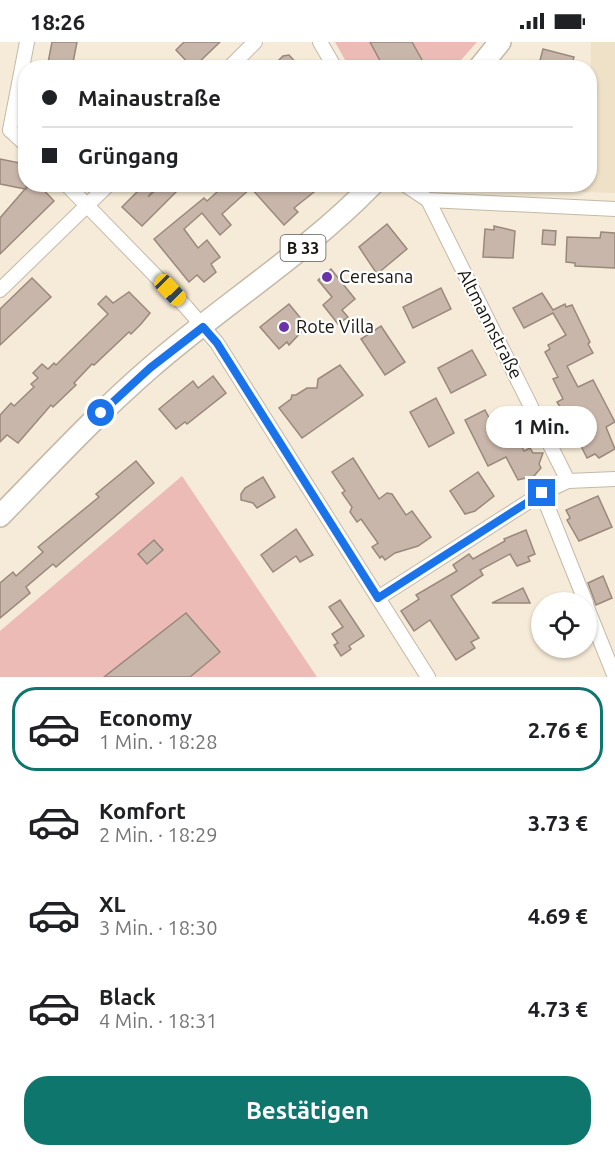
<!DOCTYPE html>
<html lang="de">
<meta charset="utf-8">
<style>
:root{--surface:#fff;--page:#f2f2f2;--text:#202124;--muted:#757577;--line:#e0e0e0;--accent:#0f766e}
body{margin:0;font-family:Ubuntu,sans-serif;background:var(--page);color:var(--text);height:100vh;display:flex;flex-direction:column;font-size:22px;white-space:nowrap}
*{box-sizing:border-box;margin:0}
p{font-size:20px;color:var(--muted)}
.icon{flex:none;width:33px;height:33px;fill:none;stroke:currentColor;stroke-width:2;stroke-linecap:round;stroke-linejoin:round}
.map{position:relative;height:635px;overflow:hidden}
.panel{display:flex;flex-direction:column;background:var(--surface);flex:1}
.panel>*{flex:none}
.banner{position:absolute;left:18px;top:18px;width:579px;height:132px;border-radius:24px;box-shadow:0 2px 4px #0004;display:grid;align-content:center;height:132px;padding:0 24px;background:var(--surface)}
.buttons{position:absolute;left:531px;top:550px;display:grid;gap:12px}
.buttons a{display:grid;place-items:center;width:66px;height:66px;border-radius:50%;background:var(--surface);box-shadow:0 2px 4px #0004;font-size:30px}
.end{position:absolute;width:27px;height:27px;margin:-14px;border:8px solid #1a73e8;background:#fff;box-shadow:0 0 0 3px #fff}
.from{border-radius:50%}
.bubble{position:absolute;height:42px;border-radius:21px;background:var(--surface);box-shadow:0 2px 4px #0004;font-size:20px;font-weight:600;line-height:42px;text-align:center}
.car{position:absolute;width:18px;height:36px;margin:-18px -9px;border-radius:8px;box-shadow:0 0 4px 2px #0007;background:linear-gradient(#f5c518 24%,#345 0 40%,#f5c518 0 76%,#345 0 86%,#f5c518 0)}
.banner b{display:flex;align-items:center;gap:21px;height:57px;font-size:22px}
.banner b+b{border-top:2px solid var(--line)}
.banner i{width:15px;height:15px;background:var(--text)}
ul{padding:10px 0 0;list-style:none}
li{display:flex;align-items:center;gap:18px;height:84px;margin:0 12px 9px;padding:0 12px;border:3px solid transparent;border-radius:24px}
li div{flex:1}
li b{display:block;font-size:22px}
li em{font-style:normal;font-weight:600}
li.active{border-color:var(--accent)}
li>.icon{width:54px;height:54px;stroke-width:1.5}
.cta{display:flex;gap:12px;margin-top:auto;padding:12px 24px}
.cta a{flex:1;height:69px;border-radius:24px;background:var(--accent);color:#fff;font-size:24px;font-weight:600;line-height:69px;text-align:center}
.status{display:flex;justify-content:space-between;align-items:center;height:42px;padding:0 30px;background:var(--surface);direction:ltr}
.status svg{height:16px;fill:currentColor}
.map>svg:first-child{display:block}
.built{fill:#efe1c7}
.green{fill:#ecbbb6}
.building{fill:#c9b6aa;stroke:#9a887d;stroke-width:1.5}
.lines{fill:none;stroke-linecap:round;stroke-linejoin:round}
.street-casing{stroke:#c4b9a7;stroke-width:16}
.primary-casing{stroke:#c4b9a7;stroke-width:24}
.street{stroke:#fff;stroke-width:14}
.primary{stroke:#fff;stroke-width:21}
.route{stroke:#1a73e8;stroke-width:8}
.poi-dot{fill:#6a33aa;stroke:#fff;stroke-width:2}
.labels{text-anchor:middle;stroke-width:4.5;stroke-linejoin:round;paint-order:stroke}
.shield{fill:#fff;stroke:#5e5b57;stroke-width:1.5}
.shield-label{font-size:16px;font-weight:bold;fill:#19150f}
.poi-label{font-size:18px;fill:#19150f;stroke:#fff;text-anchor:start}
.street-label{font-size:18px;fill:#19150f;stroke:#fff}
</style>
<div class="status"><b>18:26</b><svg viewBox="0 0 49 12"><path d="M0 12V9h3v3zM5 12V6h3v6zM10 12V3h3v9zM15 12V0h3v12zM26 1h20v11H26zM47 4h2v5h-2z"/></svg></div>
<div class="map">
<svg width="615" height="635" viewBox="0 0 615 635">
<rect width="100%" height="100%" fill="#f6ebd8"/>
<!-- built -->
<polygon class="built" points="591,0 615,0 615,151 581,150 582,143 590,142"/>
<!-- green -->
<g class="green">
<polygon points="335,0 477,0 454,26 349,25"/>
<polygon points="182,434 317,635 0,635 0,589"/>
</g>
<!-- building -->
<g class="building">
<polygon points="52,0 77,0 72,26 47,26"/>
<polygon points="184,0 220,0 193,26 176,8"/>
<polygon points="370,0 412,0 422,18 408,26 384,26"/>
<polygon points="543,7 574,15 571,26 538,26"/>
<polygon points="289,13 301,26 271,26 283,14"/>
<polygon points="0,117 25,122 26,147 30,142 38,142 54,159 0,212 0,176 25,147 0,142"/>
<polygon points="145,142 154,147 148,155 163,142 184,142 142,184 122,165"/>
<polygon points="226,142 324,142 294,166 298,170 284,183 251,146 222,172 231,183 220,193 202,171 184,187 198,206 207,198 220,215 211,222 216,230 204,240 197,233 189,240 154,197 204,156 207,159"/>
<polygon points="387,182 407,207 377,232 359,205"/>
<polygon points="494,184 515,189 513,216 483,215 485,187 494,188"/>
<polygon points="543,188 556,189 555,203 542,202"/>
<polygon points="601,190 615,191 615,226 575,224 575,221 566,220 567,195 600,196"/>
<polygon points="331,227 355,257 342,268 348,275 338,282 323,263 332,255 318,238"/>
<polygon points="32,236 51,255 0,303 0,267"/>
<polygon points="441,246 451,267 413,286 403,265"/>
<polygon points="129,250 150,271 141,282 131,292 129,290 94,323 92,322 74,341 76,343 53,365 51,363 18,401 7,393 0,400 0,373 11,361 14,364 34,345 31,342 38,336 33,331 42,322 48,327 54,321 56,323 108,272 98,262 106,254 113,261"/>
<polygon points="542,251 553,268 565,262 566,265 572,263 590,300 588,302 593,311 567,324 578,345 593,338 615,380 606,385 615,407 599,416 595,412 587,416 578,398 580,397 557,360 563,357 553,337 558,335 545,310 550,307 548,303 566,293 553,271 524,286 513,266"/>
<polygon points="289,262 307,284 289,303 287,300 279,307 260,285"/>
<polygon points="381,284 405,320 385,333 361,297"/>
<polygon points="472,308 486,333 451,351 438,326"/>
<polygon points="340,323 363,353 302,396 279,366 291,357 292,353 296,353 307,346 317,346 318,337"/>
<polygon points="213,334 226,351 187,382 185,380 176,387 159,367 193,339 198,346"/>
<polygon points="436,356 454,391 429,405 410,370"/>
<polygon points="485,368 493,383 507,376 524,409 530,406 533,411 543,411 539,422 541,426 534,434 518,438 506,415 488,424 465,378"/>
<polygon points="353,416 379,457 387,451 392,452 406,473 412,469 431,495 418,504 395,511 385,518 382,514 380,516 372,505 378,501 361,477 357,480 350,470 352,465 342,451 345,449 332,430"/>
<polygon points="136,419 154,441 56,525 53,522 26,545 30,551 0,576 0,541 13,530 16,534 43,510 38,505 99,455 96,452"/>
<polygon points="478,430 494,454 475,469 465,472 450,449"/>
<polygon points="263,435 275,455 257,466 253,461 241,458 241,452 245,446"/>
<polygon points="598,454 612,485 579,499 567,478 570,476 566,468"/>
<polygon points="296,487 313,513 300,520 296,514 273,530 261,513"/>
<polygon points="526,488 535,512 528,515 530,519 517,524 510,512 480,528 483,533 451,554 479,596 471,600 475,606 456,618 430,578 414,589 401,569 419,557 416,553 457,529 453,523 469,512 473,517 505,499 504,497"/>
<polygon points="154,498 163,508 147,522 138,512"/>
<polygon points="603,534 612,556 596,563 588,541"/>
<polygon points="523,546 530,561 492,561"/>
<polygon points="340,558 364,594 349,604 351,607 341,614 334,603 338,601 332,592 343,585 329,565"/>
<polygon points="186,571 220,610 190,635 104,635"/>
</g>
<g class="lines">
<defs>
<g id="street">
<polyline points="320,0 335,26"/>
<polyline points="229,26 255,0"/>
<polyline points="10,88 27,0"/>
<polyline points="10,88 26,103"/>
<polyline points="66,142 186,265 217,301 428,635"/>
<polyline points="404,142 428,158 615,167"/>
<polyline points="428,158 568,439"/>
<polyline points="0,248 109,142"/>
<polyline points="542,451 586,561"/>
<polyline points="378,556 542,451 568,439 615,437"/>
<polyline points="586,563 615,635"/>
</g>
<g id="primary">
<polyline points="479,26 500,0"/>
<path d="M 0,474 C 49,424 96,373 149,327 C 222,263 305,212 373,142"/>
</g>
</defs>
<!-- street casing -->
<use href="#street" class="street-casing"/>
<!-- primary casing -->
<use href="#primary" class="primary-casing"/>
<!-- street -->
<use href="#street" class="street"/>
<!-- primary -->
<use href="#primary" class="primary"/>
</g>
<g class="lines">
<!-- route -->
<polyline class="route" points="101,371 150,326 203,285 217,301 378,556 542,451"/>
</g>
<!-- markers -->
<g class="poi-dot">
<circle cx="327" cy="235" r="6"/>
<circle cx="284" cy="285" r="6"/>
</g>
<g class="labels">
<!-- shield labels -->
<rect class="shield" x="280.5" y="193" width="45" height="26" rx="4.5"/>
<g class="shield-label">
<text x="303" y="212">B 33</text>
</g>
<!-- poi labels -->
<g class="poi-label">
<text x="339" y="241">Ceresana</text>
<text x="296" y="291">Rote Villa</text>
</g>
<!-- street labels -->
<g class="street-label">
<text transform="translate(490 282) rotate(63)" y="6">Altmannstraße</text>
</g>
</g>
</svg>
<div class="buttons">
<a><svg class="icon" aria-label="locate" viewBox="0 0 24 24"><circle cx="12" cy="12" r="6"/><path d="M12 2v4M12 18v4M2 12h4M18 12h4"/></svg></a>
</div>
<i class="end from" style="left:101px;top:371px"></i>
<i class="end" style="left:542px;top:451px"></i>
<div class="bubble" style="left:486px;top:364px;width:111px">1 Min.</div>
<i class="car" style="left:170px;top:248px;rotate:136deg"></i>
<div class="banner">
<b><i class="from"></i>Mainaustraße</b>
<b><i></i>Grüngang</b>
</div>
</div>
<section class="panel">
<ul>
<li class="active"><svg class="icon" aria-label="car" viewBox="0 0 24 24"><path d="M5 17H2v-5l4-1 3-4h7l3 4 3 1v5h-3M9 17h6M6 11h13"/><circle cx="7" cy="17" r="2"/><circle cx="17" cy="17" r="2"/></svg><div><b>Economy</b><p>1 Min. · 18:28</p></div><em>2.76 €</em></li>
<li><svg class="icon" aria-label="car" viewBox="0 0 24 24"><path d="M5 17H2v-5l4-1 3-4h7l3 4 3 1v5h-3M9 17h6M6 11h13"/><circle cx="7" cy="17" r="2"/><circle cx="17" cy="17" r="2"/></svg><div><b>Komfort</b><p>2 Min. · 18:29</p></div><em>3.73 €</em></li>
<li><svg class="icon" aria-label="car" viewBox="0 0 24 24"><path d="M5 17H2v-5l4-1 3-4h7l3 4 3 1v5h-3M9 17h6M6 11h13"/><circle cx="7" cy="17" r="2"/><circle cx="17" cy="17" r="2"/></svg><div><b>XL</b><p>3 Min. · 18:30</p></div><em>4.69 €</em></li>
<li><svg class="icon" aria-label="car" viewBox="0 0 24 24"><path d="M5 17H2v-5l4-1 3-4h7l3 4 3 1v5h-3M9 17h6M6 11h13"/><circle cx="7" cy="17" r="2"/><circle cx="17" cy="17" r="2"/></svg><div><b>Black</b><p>4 Min. · 18:31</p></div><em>4.73 €</em></li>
</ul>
<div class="cta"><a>Bestätigen</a></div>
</section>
